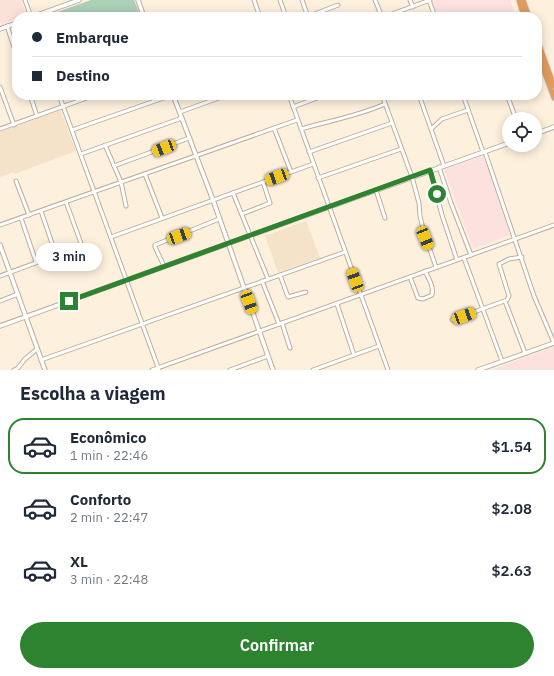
<!DOCTYPE html>
<html lang="pt">
<meta charset="utf-8">
<style>
:root{--surface:#fff;--page:#f2f2f3;--text:#1f2937;--muted:#747a83;--line:#e0e1e3;--accent:#2d8330}
body{margin:0;font-family:"IBM Plex Sans",sans-serif;background:var(--page);color:var(--text);height:100vh;display:flex;flex-direction:column;font-size:15px;white-space:nowrap}
*{box-sizing:border-box;margin:0}
p{font-size:13px;color:var(--muted)}
.icon{flex:none;width:22px;height:22px;fill:none;stroke:currentColor;stroke-width:2;stroke-linecap:round;stroke-linejoin:round}
.map{position:relative;height:370px;overflow:hidden}
.drawer{display:flex;flex-direction:column;background:var(--surface);flex:1}
.drawer>*{flex:none}
.top-card{position:absolute;left:12px;top:12px;width:530px;height:88px;border-radius:16px;box-shadow:0 2px 10px #0003;display:grid;align-content:center;height:88px;padding:0 20px;background:var(--surface)}
.tools{position:absolute;left:502px;top:112px;display:grid;gap:8px}
.tools a{display:grid;place-items:center;width:40px;height:40px;border-radius:50%;background:var(--surface);box-shadow:0 2px 10px #0003;font-size:20px}
.end{position:absolute;width:18px;height:18px;margin:-9px;border:5px solid #2d8330;background:#fff;box-shadow:0 0 0 2px #fff}
.from{border-radius:50%}
.bubble{position:absolute;height:28px;border-radius:14px;background:var(--surface);box-shadow:0 2px 10px #0003;font-size:13px;font-weight:600;line-height:28px;text-align:center}
.car{position:absolute;width:12px;height:24px;margin:-12px -6px;border-radius:5px;box-shadow:0 0 3px 1px #0007;background:linear-gradient(#f5c518 24%,#345 0 40%,#f5c518 0 76%,#345 0 86%,#f5c518 0)}
.top-card b{display:flex;align-items:center;gap:14px;height:38px;font-size:15px}
.top-card b+b{border-top:1px solid var(--line)}
.top-card i{width:10px;height:10px;background:var(--text)}
ul{padding:0;list-style:none}
li{display:flex;align-items:center;gap:12px;height:56px;margin:0 8px 6px;padding:0 12px;border:2px solid transparent;border-radius:16px}
li div{flex:1}
li b{display:block;font-size:15px}
li em{font-style:normal;font-weight:600}
li.active{border-color:var(--accent)}
li>.icon{width:36px;height:36px;stroke-width:1.5}
h2{padding:0 20px;font-size:18px;line-height:48px}
.primary-button{display:flex;gap:8px;margin-top:auto;padding:8px 20px}
.primary-button a{flex:1;height:46px;border-radius:24px;background:var(--accent);color:#fff;font-size:16px;font-weight:600;line-height:46px;text-align:center}
.map>svg:first-child{display:block}
.built{fill:#f4e2c9}
.industrial{fill:#fce1df}
.medical{fill:#fbe2d9}
.green{fill:#abcfb7}
.lines{fill:none;stroke-linecap:round;stroke-linejoin:round}
.minor-casing{stroke:#bbaf9d;stroke-width:5}
.tertiary-casing{stroke:#bbaf9d;stroke-width:5.5}
.trunk-casing{stroke:#e0dfde;stroke-width:7}
.minor{stroke:#fff;stroke-width:3}
.tertiary{stroke:#fff;stroke-width:3.5}
.trunk{stroke:#e09c60;stroke-width:5}
.route{stroke:#2d8330;stroke-width:5}
</style>
<div class="map">
<svg width="554" height="370" viewBox="0 0 554 370">
<rect width="100%" height="100%" fill="#fdf0dd"/>
<!-- built -->
<g class="built">
<polygon points="60,110 76,151 15,174 14,172 0,177 0,132"/>
<polygon points="306,221 320,258 278,272 265,236"/>
</g>
<!-- industrial -->
<g class="industrial">
<polygon points="437,0 510,0 516,17 438,17 432,2"/>
<polygon points="483,156 497,190 510,235 473,249 444,169"/>
<polygon points="554,347 554,370 491,370"/>
</g>
<!-- medical -->
<polygon class="medical" points="0,0 21,0 26,13 25,16 17,17 17,19 0,25"/>
<!-- green -->
<polygon class="green" points="91,0 134,0 141,17 43,17"/>
<g class="lines">
<defs>
<g id="minor">
<polyline points="25,0 31,17"/>
<polyline points="254,0 260,17"/>
<polyline points="280,0 286,17"/>
<polyline points="302,0 308,17"/>
<polyline points="375,0 382,17"/>
<polyline points="410,0 413,7"/>
<polyline points="429,0 435,17"/>
<polyline points="307,17 338,5"/>
<polyline points="384,17 430,0"/>
<polyline points="7,26 17,56"/>
<polyline points="0,87 14,125"/>
<polyline points="30,95 37,116"/>
<polyline points="59,95 159,370"/>
<polyline points="289,95 388,370"/>
<polyline points="382,95 412,177 419,203 420,216 424,233 436,267"/>
<polyline points="419,95 444,166"/>
<polyline points="463,95 483,152"/>
<polyline points="507,95 516,119"/>
<polyline points="293,107 325,95"/>
<polyline points="180,112 227,95"/>
<polyline points="274,128 291,172"/>
<polyline points="0,129 95,95"/>
<path d="M 301,129 C 329,121 358,116 385,104"/>
<polyline points="431,129 442,119 468,110"/>
<polyline points="72,130 172,95"/>
<polyline points="105,145 121,182 126,206"/>
<polyline points="309,152 392,123"/>
<polyline points="485,152 534,296 554,343"/>
<polyline points="81,154 182,118"/>
<polyline points="114,166 189,138"/>
<polyline points="439,167 451,203 471,255"/>
<polyline points="430,170 442,215 457,260"/>
<polyline points="145,174 162,218"/>
<polyline points="318,178 401,149"/>
<polyline points="16,181 29,215"/>
<polyline points="376,190 385,218"/>
<polyline points="233,193 268,279"/>
<polyline points="41,211 56,255"/>
<polyline points="242,214 270,203 263,182"/>
<polyline points="21,218 36,262"/>
<polyline points="0,225 297,120"/>
<polyline points="111,237 313,164"/>
<polyline points="464,258 502,361"/>
<polyline points="164,266 155,247 155,245 219,219"/>
<polyline points="280,275 288,297 306,292"/>
<polyline points="0,276 82,246 66,202"/>
<path d="M 410,277 L 418,298 L 423,299 L 432,295 C 434,287 429,279 425,271"/>
<polyline points="262,281 279,324"/>
<polyline points="0,301 18,294"/>
<polyline points="505,301 525,353"/>
<polyline points="337,304 354,355"/>
<polyline points="452,320 507,300 509,296 499,264 509,259 522,257"/>
<polyline points="282,323 290,348"/>
<polyline points="41,360 345,252"/>
<polyline points="14,370 18,368 25,359 37,349"/>
<polyline points="152,370 554,225"/>
<polyline points="230,370 268,356"/>
<polyline points="313,370 379,346"/>
</g>
<g id="tertiary">
<polyline points="138,0 144,17"/>
<polyline points="32,17 79,0"/>
<polyline points="0,29 17,23"/>
<polyline points="173,95 213,200 273,370"/>
<polyline points="535,134 554,127"/>
<polyline points="0,245 45,370"/>
<polyline points="0,326 329,207 509,143"/>
<polyline points="478,370 554,343"/>
</g>
<g id="trunk">
<polyline points="519,0 524,17"/>
<polyline points="523,0 529,17"/>
<polyline points="537,39 554,86"/>
<polyline points="537,52 554,98"/>
</g>
</defs>
<!-- minor casing -->
<use href="#minor" class="minor-casing"/>
<!-- tertiary casing -->
<use href="#tertiary" class="tertiary-casing"/>
<!-- trunk casing -->
<use href="#trunk" class="trunk-casing"/>
<!-- minor -->
<use href="#minor" class="minor"/>
<!-- tertiary -->
<use href="#tertiary" class="tertiary"/>
<!-- trunk -->
<use href="#trunk" class="trunk"/>
</g>
<g class="lines">
<!-- route -->
<polyline class="route" points="69,301 430,170 437,194"/>
</g>
</svg>
<div class="tools">
<a><svg class="icon" aria-label="locate" viewBox="0 0 24 24"><circle cx="12" cy="12" r="6"/><path d="M12 2v4M12 18v4M2 12h4M18 12h4"/></svg></a>
</div>
<i class="end from" style="left:437px;top:194px"></i>
<i class="end" style="left:69px;top:301px"></i>
<div class="bubble" style="left:36px;top:243px;width:66px">3 min</div>
<i class="car" style="left:164px;top:148px;rotate:249deg"></i>
<i class="car" style="left:277px;top:177px;rotate:250deg"></i>
<i class="car" style="left:179px;top:236px;rotate:70deg"></i>
<i class="car" style="left:425px;top:238px;rotate:158deg"></i>
<i class="car" style="left:355px;top:280px;rotate:340deg"></i>
<i class="car" style="left:249px;top:302px;rotate:160deg"></i>
<i class="car" style="left:464px;top:316px;rotate:70deg"></i>
<div class="top-card">
<b><i class="from"></i>Embarque</b>
<b><i></i>Destino</b>
</div>
</div>
<section class="drawer">
<h2>Escolha a viagem</h2>
<ul>
<li class="active"><svg class="icon" aria-label="car" viewBox="0 0 24 24"><path d="M5 17H2v-5l4-1 3-4h7l3 4 3 1v5h-3M9 17h6M6 11h13"/><circle cx="7" cy="17" r="2"/><circle cx="17" cy="17" r="2"/></svg><div><b>Econômico</b><p>1 min · 22:46</p></div><em>$1.54</em></li>
<li><svg class="icon" aria-label="car" viewBox="0 0 24 24"><path d="M5 17H2v-5l4-1 3-4h7l3 4 3 1v5h-3M9 17h6M6 11h13"/><circle cx="7" cy="17" r="2"/><circle cx="17" cy="17" r="2"/></svg><div><b>Conforto</b><p>2 min · 22:47</p></div><em>$2.08</em></li>
<li><svg class="icon" aria-label="car" viewBox="0 0 24 24"><path d="M5 17H2v-5l4-1 3-4h7l3 4 3 1v5h-3M9 17h6M6 11h13"/><circle cx="7" cy="17" r="2"/><circle cx="17" cy="17" r="2"/></svg><div><b>XL</b><p>3 min · 22:48</p></div><em>$2.63</em></li>
</ul>
<div class="primary-button"><a>Confirmar</a></div>
</section>
